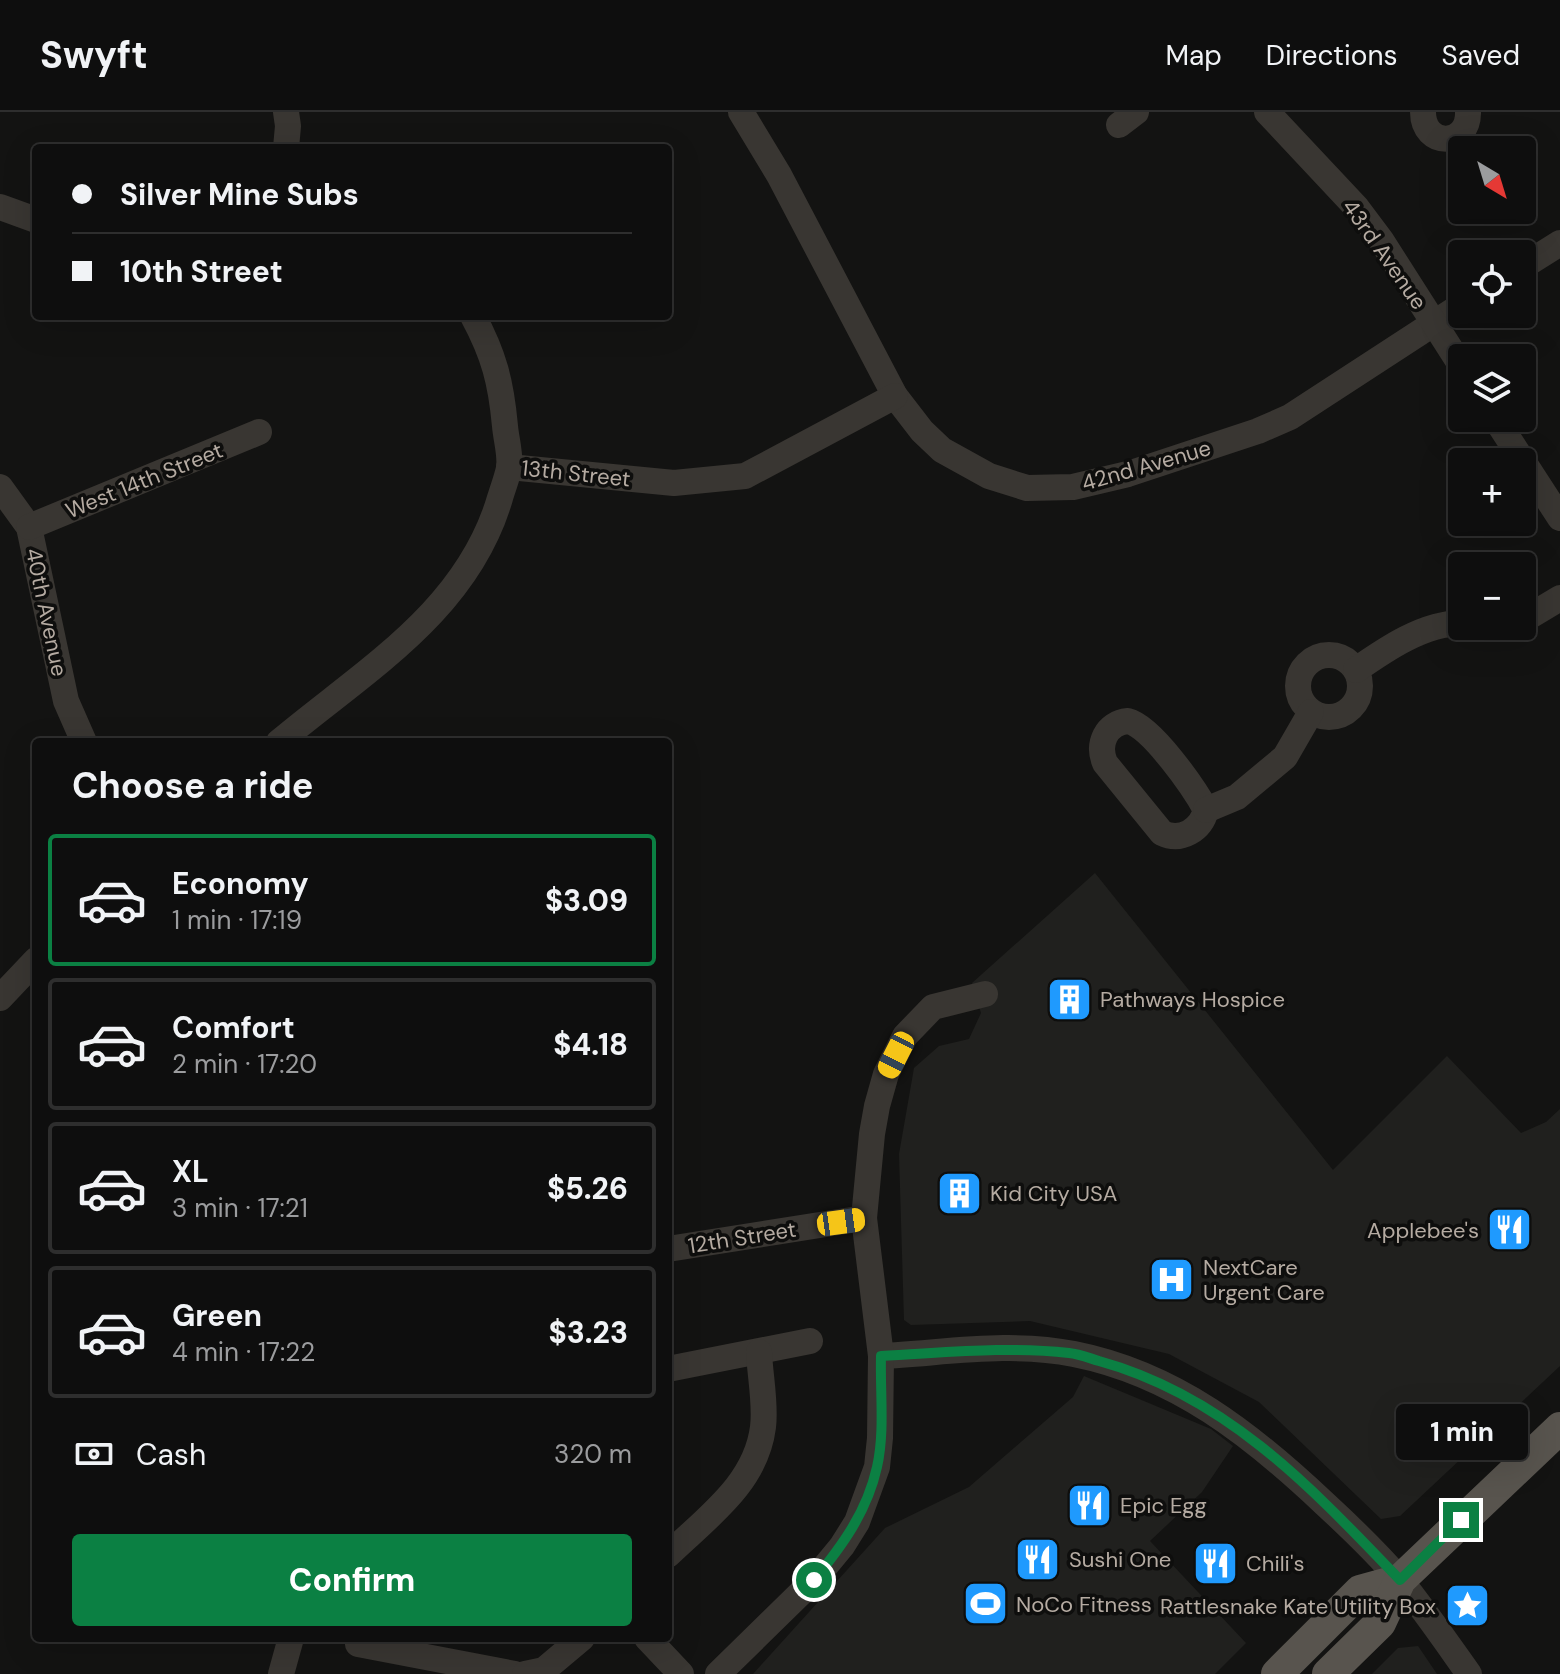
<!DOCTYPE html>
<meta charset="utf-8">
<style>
:root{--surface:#0e0e0e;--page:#1c1c1c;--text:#f1f3f6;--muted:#9b9c9e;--line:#2e2e2e;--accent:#0b8043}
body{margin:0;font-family:"DM Sans",sans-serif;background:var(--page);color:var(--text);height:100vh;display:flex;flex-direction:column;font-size:30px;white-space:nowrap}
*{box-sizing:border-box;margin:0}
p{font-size:26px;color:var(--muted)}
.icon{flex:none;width:44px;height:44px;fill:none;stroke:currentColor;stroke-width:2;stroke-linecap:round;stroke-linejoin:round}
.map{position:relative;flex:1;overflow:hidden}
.sheet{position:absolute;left:32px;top:626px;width:640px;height:904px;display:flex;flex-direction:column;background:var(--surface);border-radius:8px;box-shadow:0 8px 32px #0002,0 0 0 2px var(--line)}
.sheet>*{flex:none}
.hud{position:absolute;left:32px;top:32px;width:640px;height:176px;border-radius:8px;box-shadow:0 8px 32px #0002,0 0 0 2px var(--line);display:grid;align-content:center;height:176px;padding:0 40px;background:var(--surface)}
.needle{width:52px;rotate:142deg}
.buttons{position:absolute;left:1448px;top:24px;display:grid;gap:16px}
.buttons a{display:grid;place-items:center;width:88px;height:88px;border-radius:8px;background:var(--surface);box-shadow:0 8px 32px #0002,0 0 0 2px var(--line);font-size:40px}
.end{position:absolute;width:36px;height:36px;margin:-18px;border:10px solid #0b8043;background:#fff;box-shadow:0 0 0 4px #fff}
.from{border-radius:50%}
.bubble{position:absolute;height:56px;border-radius:8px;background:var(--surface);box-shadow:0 8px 32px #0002,0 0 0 2px var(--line);font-size:26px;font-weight:800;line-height:56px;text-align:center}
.car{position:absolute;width:24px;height:48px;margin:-24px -12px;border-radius:10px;box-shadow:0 0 6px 2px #0007;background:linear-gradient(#f5c518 24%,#345 0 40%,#f5c518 0 76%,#345 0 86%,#f5c518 0)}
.hud b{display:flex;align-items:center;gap:28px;height:76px;font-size:30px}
.hud b+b{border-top:2px solid var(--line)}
.hud i{width:20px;height:20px;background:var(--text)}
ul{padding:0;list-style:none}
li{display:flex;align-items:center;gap:24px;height:132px;margin:0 16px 12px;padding:0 24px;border:4px solid var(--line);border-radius:8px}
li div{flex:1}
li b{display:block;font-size:30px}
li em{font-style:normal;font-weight:800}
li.current{border-color:var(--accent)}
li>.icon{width:72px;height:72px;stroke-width:1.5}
h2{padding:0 40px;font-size:36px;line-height:96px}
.pay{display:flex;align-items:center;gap:20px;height:88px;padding:0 40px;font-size:30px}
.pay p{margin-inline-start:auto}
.button{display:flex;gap:16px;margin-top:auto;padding:16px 40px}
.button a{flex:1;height:92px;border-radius:8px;background:var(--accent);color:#fff;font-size:32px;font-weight:800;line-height:92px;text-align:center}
header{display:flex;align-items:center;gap:48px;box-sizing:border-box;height:112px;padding:0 40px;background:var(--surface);border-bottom:2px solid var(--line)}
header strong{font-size:38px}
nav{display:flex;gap:44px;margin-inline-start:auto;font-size:28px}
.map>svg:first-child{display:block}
.built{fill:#20201e}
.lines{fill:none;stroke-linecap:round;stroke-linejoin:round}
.minor{stroke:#393632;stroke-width:26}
.major{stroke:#58544e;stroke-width:32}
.route{stroke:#0b8043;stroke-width:10}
.labels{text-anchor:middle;stroke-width:7;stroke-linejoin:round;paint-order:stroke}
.street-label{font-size:22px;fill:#b5aba2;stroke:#0e0e0d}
.poi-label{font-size:22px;fill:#b5aba2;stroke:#0e0e0d;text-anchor:start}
</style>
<header>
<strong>Swyft</strong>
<nav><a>Map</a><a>Directions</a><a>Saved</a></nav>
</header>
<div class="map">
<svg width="1560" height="1562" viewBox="0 0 1560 1562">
<rect width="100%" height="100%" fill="#131312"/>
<!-- built -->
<g class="built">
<polygon points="1095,761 1333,1058 1447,944 1521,1021 1546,1010 1560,997 1560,1254 1400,1404 1381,1407 1259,1290 1169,1242 1030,1209 911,1213 904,1208 899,1042 914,956 939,934 969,927 981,901 972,871"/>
<polygon points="1084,1264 1211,1317 1233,1334 1202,1380 1150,1429 1246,1531 1215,1562 753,1562 885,1416 969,1375 1073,1285"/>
<polygon points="1418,1534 1437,1562 1372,1562 1398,1536"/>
</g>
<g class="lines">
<!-- minor -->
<g class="minor">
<polyline points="741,0 779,63 895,284 922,319 942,338 989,364 1027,376 1073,375 1128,362 1258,319 1290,305 1462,193"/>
<polyline points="1267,0 1357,96 1381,128 1462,255"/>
<path d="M 1423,0 C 1423,36 1469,35 1468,0"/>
<polyline points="1119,13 1136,0"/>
<polyline points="286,36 288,14 286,0"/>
<polyline points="0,95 36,108"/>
<polyline points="1522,155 1560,131"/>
<polyline points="1495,306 1560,406"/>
<polyline points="509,355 674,371 745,364 895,284"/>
<polyline points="0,375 29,415 66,589 84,630"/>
<polyline points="29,415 259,320"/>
<polyline points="1522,509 1560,486"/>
<circle cx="1329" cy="574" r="31"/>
<path d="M 1356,558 C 1386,537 1424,511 1462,511"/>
<path d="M 1128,609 C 1152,615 1194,676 1206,698 C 1201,718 1181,730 1162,721 L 1105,651 C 1097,632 1106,611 1128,609 Z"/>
<path d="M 279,630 C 365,558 467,499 500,386 C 503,376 507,366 509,356 C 511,343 506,327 505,314 C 501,270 494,243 473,204"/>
<polyline points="1206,698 1237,685 1285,645 1311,600"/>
<polyline points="0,886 36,848"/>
<polyline points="668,1137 864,1106"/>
<path d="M 881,1244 C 944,1241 1011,1229 1074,1242 C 1175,1262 1252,1323 1325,1392 C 1351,1416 1378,1442 1401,1469 C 1425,1499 1447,1531 1469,1562"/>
<polyline points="668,1257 810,1229"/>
<path d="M 668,1443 C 706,1406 756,1372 763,1315 C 766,1292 760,1264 759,1240"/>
<polyline points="647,1526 681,1562"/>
<polyline points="358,1532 515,1562"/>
<polyline points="281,1562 291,1526"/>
<polyline points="525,1562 544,1558 582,1526"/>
<polyline points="718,1562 814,1468 842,1434 857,1410 877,1355 880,1326 881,1244 864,1106 872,1022 877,994 886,962 905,924 933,895 985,882"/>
</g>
<!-- major -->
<g class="major">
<polyline points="1277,1562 1360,1479 1400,1468"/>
<polyline points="1328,1562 1380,1511 1400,1468 1560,1316"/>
</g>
</g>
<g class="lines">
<!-- route -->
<path class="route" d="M 814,1468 C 842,1434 867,1400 877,1355 C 885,1320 880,1280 881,1244 C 944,1241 1006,1234 1069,1241 C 1079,1242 1089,1246 1099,1249 C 1226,1284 1311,1375 1400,1468 L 1461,1408"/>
</g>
<!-- icons -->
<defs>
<symbol id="building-square" viewBox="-11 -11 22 22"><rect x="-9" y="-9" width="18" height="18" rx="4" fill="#1f9afe" stroke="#0e0e0d"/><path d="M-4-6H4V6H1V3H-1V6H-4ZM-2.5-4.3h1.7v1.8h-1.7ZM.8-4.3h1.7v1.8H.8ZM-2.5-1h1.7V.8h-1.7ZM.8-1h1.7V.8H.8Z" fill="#fff"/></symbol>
<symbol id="restaurant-square" viewBox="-11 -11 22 22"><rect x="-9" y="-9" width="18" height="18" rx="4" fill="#1f9afe" stroke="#0e0e0d"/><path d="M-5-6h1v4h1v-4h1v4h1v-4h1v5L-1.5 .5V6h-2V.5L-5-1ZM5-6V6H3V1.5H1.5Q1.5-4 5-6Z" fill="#fff"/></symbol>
<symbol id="hospital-square" viewBox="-11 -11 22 22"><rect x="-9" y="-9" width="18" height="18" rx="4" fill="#1f9afe" stroke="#0e0e0d"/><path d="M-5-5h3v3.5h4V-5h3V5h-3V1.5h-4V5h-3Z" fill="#fff"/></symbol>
<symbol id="stadium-square" viewBox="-11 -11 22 22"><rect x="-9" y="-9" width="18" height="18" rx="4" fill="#1f9afe" stroke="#0e0e0d"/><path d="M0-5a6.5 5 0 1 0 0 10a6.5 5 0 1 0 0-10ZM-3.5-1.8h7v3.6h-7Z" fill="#fff"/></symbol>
<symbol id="sight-square" viewBox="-11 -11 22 22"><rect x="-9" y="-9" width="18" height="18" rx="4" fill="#1f9afe" stroke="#0e0e0d"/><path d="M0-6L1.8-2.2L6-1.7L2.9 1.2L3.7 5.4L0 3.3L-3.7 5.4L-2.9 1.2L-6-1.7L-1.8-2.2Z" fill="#fff"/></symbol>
</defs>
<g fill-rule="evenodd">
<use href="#building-square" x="1044" y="862" width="51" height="51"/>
<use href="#building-square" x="934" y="1056" width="51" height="51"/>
<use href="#restaurant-square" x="1484" y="1092" width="51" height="51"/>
<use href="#hospital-square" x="1146" y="1142" width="51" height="51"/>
<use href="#restaurant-square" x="1064" y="1368" width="51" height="51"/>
<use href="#restaurant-square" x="1012" y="1422" width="51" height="51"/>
<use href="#restaurant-square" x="1190" y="1426" width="51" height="51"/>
<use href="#stadium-square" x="960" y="1466" width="51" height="51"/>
<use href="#sight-square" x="1442" y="1468" width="51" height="51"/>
</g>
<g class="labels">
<!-- street labels -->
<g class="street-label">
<text transform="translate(1385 142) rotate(55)" y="8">43rd Avenue</text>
<text transform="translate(1146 353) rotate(-16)" y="8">42nd Avenue</text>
<text transform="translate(576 361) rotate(6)" y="8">13th Street</text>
<text transform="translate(144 368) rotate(-22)" y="8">West 14th Street</text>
<text transform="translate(47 500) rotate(78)" y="8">40th Avenue</text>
<text transform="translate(742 1125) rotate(-9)" y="8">12th Street</text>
</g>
<!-- poi labels -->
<g class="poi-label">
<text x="1100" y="895">Pathways Hospice</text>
<text x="990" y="1089">Kid City USA</text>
<text x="1479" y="1126" text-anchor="end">Applebee's</text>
<text x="1203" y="1163">NextCare<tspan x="1203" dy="25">Urgent Care</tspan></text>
<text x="1120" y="1401">Epic Egg</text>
<text x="1069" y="1455">Sushi One</text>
<text x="1246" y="1459">Chili's</text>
<text x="1016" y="1500">NoCo Fitness</text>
<text x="1436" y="1502" text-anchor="end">Rattlesnake Kate Utility Box</text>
</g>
</g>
</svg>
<div class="buttons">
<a><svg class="needle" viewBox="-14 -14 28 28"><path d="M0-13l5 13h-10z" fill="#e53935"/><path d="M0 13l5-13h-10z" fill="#9b9c9e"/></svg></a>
<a><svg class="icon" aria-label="locate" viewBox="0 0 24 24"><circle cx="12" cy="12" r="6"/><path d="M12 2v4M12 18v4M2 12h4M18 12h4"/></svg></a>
<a><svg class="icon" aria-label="layers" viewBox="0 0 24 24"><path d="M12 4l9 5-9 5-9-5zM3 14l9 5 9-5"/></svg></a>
<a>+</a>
<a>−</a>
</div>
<i class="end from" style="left:814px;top:1468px"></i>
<i class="end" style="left:1461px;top:1408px"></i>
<div class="bubble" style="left:1396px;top:1292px;width:132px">1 min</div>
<i class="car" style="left:896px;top:943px;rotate:207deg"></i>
<i class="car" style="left:841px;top:1110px;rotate:82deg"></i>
<div class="hud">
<b><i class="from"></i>Silver Mine Subs</b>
<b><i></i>10th Street</b>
</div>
<section class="sheet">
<h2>Choose a ride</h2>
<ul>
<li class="current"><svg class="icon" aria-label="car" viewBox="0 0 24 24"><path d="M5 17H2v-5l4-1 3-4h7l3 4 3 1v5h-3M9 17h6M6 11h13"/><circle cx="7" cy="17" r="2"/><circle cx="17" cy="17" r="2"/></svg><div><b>Economy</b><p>1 min · 17:19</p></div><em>$3.09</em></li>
<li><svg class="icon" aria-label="car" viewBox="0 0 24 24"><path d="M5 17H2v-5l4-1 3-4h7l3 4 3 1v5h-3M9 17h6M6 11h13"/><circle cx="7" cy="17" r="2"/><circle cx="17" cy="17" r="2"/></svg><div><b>Comfort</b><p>2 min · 17:20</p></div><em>$4.18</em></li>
<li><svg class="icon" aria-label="car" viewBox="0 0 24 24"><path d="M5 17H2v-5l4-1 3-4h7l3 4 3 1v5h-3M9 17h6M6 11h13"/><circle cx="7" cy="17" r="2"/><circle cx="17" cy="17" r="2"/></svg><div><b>XL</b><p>3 min · 17:21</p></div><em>$5.26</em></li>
<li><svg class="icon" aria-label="car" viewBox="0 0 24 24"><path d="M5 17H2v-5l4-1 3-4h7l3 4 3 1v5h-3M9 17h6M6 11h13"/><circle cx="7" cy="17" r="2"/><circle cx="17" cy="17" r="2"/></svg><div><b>Green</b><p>4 min · 17:22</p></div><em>$3.23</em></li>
</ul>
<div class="pay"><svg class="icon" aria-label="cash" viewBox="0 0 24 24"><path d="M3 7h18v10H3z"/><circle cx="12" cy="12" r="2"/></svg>Cash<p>320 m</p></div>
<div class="button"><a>Confirm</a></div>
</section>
</div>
